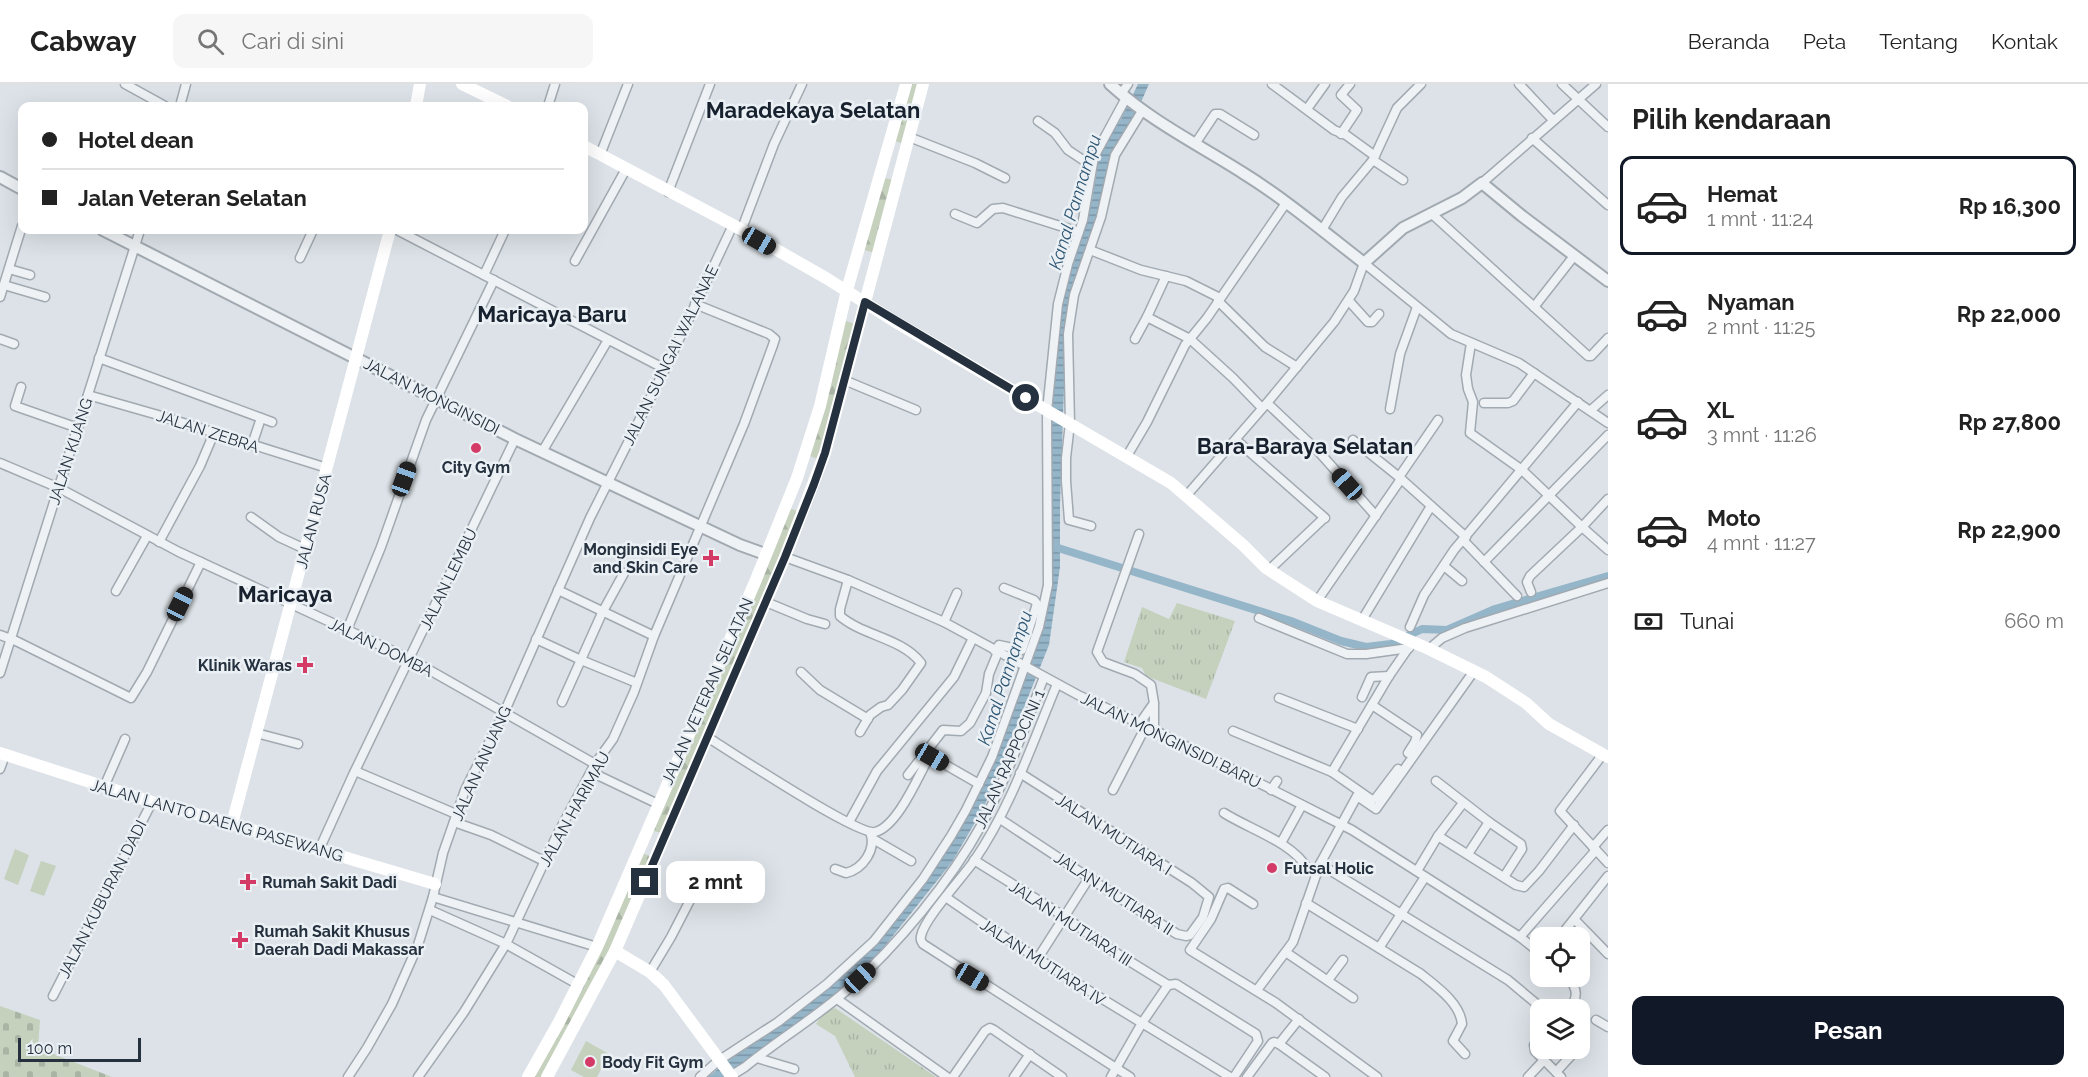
<!DOCTYPE html>
<html lang="id">
<meta charset="utf-8">
<style>
:root{--surface:#fff;--page:#f6f6f6;--text:#222;--muted:#767676;--line:#e0e0e0;--accent:#111827}
body{margin:0;font-family:Raleway,sans-serif;background:var(--page);color:var(--text);height:100vh;display:flex;flex-direction:column;font-size:22px;white-space:nowrap}
*{box-sizing:border-box;margin:0}
p{font-size:20px;color:var(--muted)}
.icon{flex:none;width:33px;height:33px;fill:none;stroke:currentColor;stroke-width:2;stroke-linecap:round;stroke-linejoin:round}
.map{position:relative;flex:1;overflow:hidden}
.drawer{display:flex;flex-direction:column;background:var(--surface);width:480px}
.drawer>*{flex:none}
.top-card{position:absolute;left:18px;top:18px;width:570px;height:132px;border-radius:12px;box-shadow:0 6px 24px #0002;display:grid;align-content:center;height:132px;padding:0 24px;background:var(--surface)}
.tools{position:absolute;left:1530px;top:843px;display:grid;gap:12px}
.tools a{display:grid;place-items:center;width:60px;height:60px;border-radius:12px;background:var(--surface);box-shadow:0 6px 24px #0002;font-size:30px}
.scale{position:absolute;left:18px;bottom:15px;width:123px;box-sizing:border-box;padding-left:6px;border:3px solid #25313e;border-top:0;font-size:16px;line-height:21px;white-space:nowrap;color:#25313e;-webkit-text-stroke:4px #ebf0f5;paint-order:stroke}
.end{position:absolute;width:27px;height:27px;margin:-14px;border:8px solid #25313e;background:#fff;box-shadow:0 0 0 3px #fff}
.from{border-radius:50%}
.bubble{position:absolute;height:42px;border-radius:12px;background:var(--surface);box-shadow:0 6px 24px #0002;font-size:20px;font-weight:700;line-height:42px;text-align:center}
.car{position:absolute;width:18px;height:36px;margin:-18px -9px;border-radius:8px;box-shadow:0 0 4px 2px #0007;background:linear-gradient(#222 24%,#8ab4d8 0 40%,#222 0 76%,#8ab4d8 0 86%,#222 0)}
.top-card b{display:flex;align-items:center;gap:21px;height:57px;font-size:22px}
.top-card b+b{border-top:2px solid var(--line)}
.top-card i{width:15px;height:15px;background:var(--text)}
ul{padding:0;list-style:none}
li{display:flex;align-items:center;gap:18px;height:99px;margin:0 12px 9px;padding:0 12px;border:3px solid transparent;border-radius:12px}
li div{flex:1}
li b{display:block;font-size:22px}
li em{font-style:normal;font-weight:700}
li.selected{border-color:var(--accent)}
li>.icon{width:54px;height:54px;stroke-width:1.5}
h2{padding:0 24px;font-size:27px;line-height:72px}
.pay{display:flex;align-items:center;gap:15px;height:66px;padding:0 24px;font-size:22px}
.pay p{margin-inline-start:auto}
.cta{display:flex;gap:12px;margin-top:auto;padding:12px 24px}
.cta a{flex:1;height:69px;border-radius:12px;background:var(--accent);color:#fff;font-size:24px;font-weight:700;line-height:69px;text-align:center}
header{display:flex;align-items:center;gap:36px;box-sizing:border-box;height:84px;padding:0 30px;background:var(--surface);border-bottom:2px solid var(--line)}
header strong{font-size:28px}
nav{display:flex;gap:33px;margin-inline-start:auto;font-size:21px}
.search{width:420px;height:54px;background:var(--page);display:flex;align-items:center;gap:15px;box-sizing:border-box;padding:0 21px;border-radius:12px;color:var(--muted);font-size:22px}
main{display:flex;flex:1;min-height:0}
.map>svg:first-child{display:block}
.grass{fill:url(#grass-tufts)}
.forest{fill:url(#forest-firs)}
.cemetery{fill:url(#cemetery-stones)}
.garden{fill:#c5d1bd}
.water{fill:url(#water-rules)}
.lines{fill:none;stroke-linecap:round;stroke-linejoin:round}
.canal{stroke:#95b5c9;stroke-width:8}
.minor-casing{stroke:#a1a9b1;stroke-width:11}
.tertiary-casing{stroke:#a1a9b1;stroke-width:14}
.minor{stroke:#eff2f5;stroke-width:8}
.tertiary{stroke:#eff2f5;stroke-width:10}
.secondary{stroke:#fff;stroke-width:12}
.route{stroke:#25313e;stroke-width:8}
.poi-dot{fill:#d33a66;stroke:#ebf0f5;stroke-width:2}
.labels{text-anchor:middle;stroke-width:5;stroke-linejoin:round;paint-order:stroke}
.street-label{font-size:16px;fill:#25313e;stroke:#ebf0f5}
.poi-label{font-size:16px;font-weight:bold;fill:#25313e;stroke:#ebf0f5;text-anchor:start}
.water-label{font-size:18px;font-style:italic;fill:#2e5673;stroke:#ebf0f5}
.district-label{font-size:22px;font-weight:bold;fill:#18222e;stroke:#ebf0f5}
</style>
<header>
<strong>Cabway</strong>
<div class="search"><svg class="icon" aria-label="search" viewBox="0 0 24 24"><circle cx="10" cy="10" r="6"/><path d="M15 15l6 6"/></svg>Cari di sini</div>
<nav><a>Beranda</a><a>Peta</a><a>Tentang</a><a>Kontak</a></nav>
</header>
<main>
<div class="map">
<svg width="1608" height="993" viewBox="0 0 1608 993">
<defs>
<pattern id="grass-tufts" width="24" height="20" patternUnits="userSpaceOnUse" patternTransform="scale(1.5)"><rect width="24" height="20" fill="#c5d1bd"/><path d="M3 7l-1-3M5 7V3M7 7l1-3M15 17l-1-3M17 17v-4M19 17l1-3" fill="none" stroke="#a9b4a4"/></pattern>
<pattern id="forest-firs" width="22" height="20" patternUnits="userSpaceOnUse" patternTransform="scale(1.5)"><rect width="22" height="20" fill="#c5d1bd"/><path d="M5 1l3.5 6h-7zM16 11l3.5 6h-7z" fill="#a9b4a4"/></pattern>
<pattern id="cemetery-stones" width="16" height="16" patternUnits="userSpaceOnUse" patternTransform="scale(1.5)"><rect width="16" height="16" fill="#c5d1bd"/><path d="M2 7V4a2 2 0 0 1 4 0v3zM10 15v-3a2 2 0 0 1 4 0v3z" fill="#a9b4a4"/></pattern>
<pattern id="water-rules" width="6" height="5" patternUnits="userSpaceOnUse" patternTransform="scale(1.5)"><rect width="6" height="5" fill="#95b5c9"/><path d="M0 2.5h6" fill="none" stroke="#7994a5"/></pattern>
</defs>
<rect width="100%" height="100%" fill="#dce2e7"/>
<!-- grass -->
<g class="grass">
<polygon points="1177,519 1235,537 1206,615 1146,592 1142,584 1124,578 1142,523 1169,535"/>
<polygon points="835,924 936,993 855,993 835,952 816,940 824,928"/>
</g>
<!-- forest -->
<g class="forest">
<polygon points="907,0 919,0 904,60 892,56"/>
<polygon points="884,94 894,96 875,169 861,165"/>
<polygon points="843,236 855,240 818,375 807,371"/>
<polygon points="786,423 800,428 661,749 650,746"/>
<polygon points="640,768 654,774 614,865 543,993 529,993"/>
</g>
<!-- cemetery -->
<polygon class="cemetery" points="0,922 40,936 38,964 112,993 0,993"/>
<!-- garden -->
<g class="garden">
<polygon points="15,765 29,771 18,801 4,795"/>
<polygon points="41,777 56,782 44,812 30,807"/>
<polygon points="586,957 609,970 597,993 584,993 571,986"/>
</g>
<!-- water -->
<polygon class="water" points="1138,0 1149,0 1134,34 1113,66 1099,130 1088,156 1073,205 1066,244 1060,422 1060,483 1049,561 984,723 952,778 880,868 841,905 758,969 723,993 708,993 880,854 930,793 970,727 1040,546 1051,434 1052,318 1055,252 1070,179 1092,116 1100,67 1121,35"/>
<g class="lines">
<!-- canal -->
<polyline class="canal" points="1055,463 1291,537 1341,557 1366,563 1391,560 1422,545 1447,546 1495,525 1608,492"/>
<defs>
<g id="minor">
<polyline points="125,0 165,22"/>
<polyline points="1272,0 1334,46 1346,51 1375,72"/>
<polyline points="1519,0 1553,36"/>
<polyline points="1562,0 1608,43"/>
<polyline points="1121,10 1128,0"/>
<polyline points="180,22 186,0"/>
<polyline points="548,22 555,0"/>
<polyline points="1307,25 1325,0"/>
<polyline points="1038,37 1055,49 1068,66 1092,82"/>
<polyline points="1341,50 1357,26 1341,11 1350,0"/>
<polyline points="909,53 975,79 1005,94"/>
<polyline points="1532,54 1608,121"/>
<polyline points="1195,60 1215,30 1220,30 1254,51"/>
<polyline points="600,71 628,0"/>
<polyline points="1373,76 1403,96"/>
<polyline points="1482,99 1596,0"/>
<polyline points="668,108 710,0"/>
<polyline points="955,130 977,139 993,125 1003,124 1079,148"/>
<polyline points="1432,130 1588,272 1591,272 1608,254"/>
<polyline points="397,146 665,285"/>
<polyline points="1322,146 1342,113 1373,76 1397,24 1421,0"/>
<polyline points="741,147 774,60 802,0"/>
<polyline points="1090,166 1141,186 1186,197 1220,214"/>
<polyline points="300,174 313,146"/>
<polyline points="575,177 626,85"/>
<polyline points="9,185 30,191"/>
<polyline points="484,191 505,146"/>
<polyline points="4,201 45,213"/>
<polyline points="0,213 22,142"/>
<polyline points="1218,217 1265,263 1297,283"/>
<polyline points="1349,217 1368,238 1372,238 1379,230"/>
<polyline points="1534,223 1574,172"/>
<polyline points="1147,233 1166,192"/>
<polyline points="0,255 14,260"/>
<polyline points="1135,255 1147,233 1190,255 1233,294 1262,324"/>
<polyline points="1471,259 1466,291 1468,305 1473,318 1470,349 1522,386 1582,443 1530,492 1527,498 1531,508"/>
<polyline points="99,274 272,338"/>
<polyline points="844,296 916,326"/>
<polyline points="21,303 15,322 78,344"/>
<polyline points="88,311 158,331 327,384"/>
<polyline points="1267,319 1319,368 1376,432"/>
<polyline points="1484,319 1508,319 1513,317 1534,289"/>
<polyline points="1390,325 1400,270 1417,223"/>
<polyline points="1591,326 1608,311"/>
<polyline points="1236,356 1325,434"/>
<polyline points="1353,356 1399,393 1466,453"/>
<polyline points="252,361 261,334"/>
<polyline points="542,368 608,256"/>
<polyline points="1127,372 1147,338 1185,261 1207,234 1286,119"/>
<polyline points="0,379 59,404 179,468 410,575 595,680"/>
<polyline points="1399,393 1438,336"/>
<polyline points="1187,411 1267,319 1334,238 1354,207 1364,179 1451,250 1519,279 1608,339"/>
<polyline points="1608,415 1582,443 1608,466"/>
<polyline points="251,433 279,453 305,465"/>
<polyline points="1091,442 1069,436 1066,397 1066,374 1070,339 1068,250 1074,211 1101,133 1115,71 1142,27"/>
<polyline points="1139,450 1097,568 1103,578 1135,590 1151,601 1154,619 1140,639"/>
<polyline points="1463,456 1517,512"/>
<polyline points="159,458 200,382 214,349"/>
<polyline points="785,473 848,496 944,538 1080,612 1154,646 1352,746 1520,853 1540,869"/>
<polyline points="1484,478 1608,351"/>
<polyline points="1444,482 1462,497"/>
<polyline points="1269,486 1324,434"/>
<path d="M 848,496 L 840,525 L 840,532 C 863,552 902,554 921,579 L 902,606 L 888,621 L 881,623 L 870,631 L 860,648"/>
<polyline points="558,506 654,552"/>
<polyline points="116,507 147,452"/>
<polyline points="1317,517 1401,395"/>
<polyline points="766,518 807,535 825,540"/>
<polyline points="1259,534 1347,570 1366,570 1409,564"/>
<polyline points="1362,536 1431,422"/>
<polyline points="944,538 957,509"/>
<polyline points="1410,543 1424,511 1454,466 1578,318"/>
<polyline points="347,546 381,463 426,336 494,196"/>
<polyline points="0,551 16,557 131,614 147,588 201,478"/>
<polyline points="536,555 581,576 637,599"/>
<polyline points="1429,565 1442,554 1465,544 1608,499"/>
<polyline points="995,567 999,561 1022,566 1037,520 1034,516 1004,504"/>
<polyline points="801,588 820,606 868,635"/>
<polyline points="0,589 140,146"/>
<path d="M 1057,600 C 1032,660 1011,723 974,777 C 962,794 924,835 921,852 C 920,857 921,856 923,860 L 1130,993"/>
<polyline points="1362,613 1371,593 1389,592"/>
<polyline points="1279,614 1358,645"/>
<polyline points="562,618 602,529 624,489"/>
<polyline points="1372,621 1417,651 1415,658 1408,669"/>
<polyline points="1154,646 1154,620"/>
<polyline points="1233,647 1332,688 1372,716 1376,714 1398,685"/>
<polyline points="256,649 298,660"/>
<path d="M 707,653 C 730,667 858,752 875,748 C 897,743 918,693 928,675 L 932,673 L 979,700"/>
<polyline points="1603,670 1560,727 1608,779"/>
<polyline points="0,685 5,671"/>
<polyline points="355,687 456,730"/>
<polyline points="591,688 658,720"/>
<polyline points="1332,688 1389,592 1409,563"/>
<polyline points="908,691 943,646 961,647 970,639 986,609 989,590 998,568"/>
<polyline points="1436,697 1489,738 1521,760 1522,765 1504,793"/>
<polyline points="104,703 125,655"/>
<polyline points="1113,706 1146,642"/>
<polyline points="1271,706 1277,697"/>
<path d="M 1224,729 C 1249,745 1292,758 1307,784"/>
<polyline points="1000,735 1118,813 1177,850 1186,852 1190,851 1203,833 1209,813 1192,799 1020,689"/>
<polyline points="454,738 491,751 544,777"/>
<polyline points="849,738 877,687 954,593 973,554"/>
<polyline points="1438,752 1463,719"/>
<polyline points="873,755 911,777"/>
<polyline points="1281,759 1302,721"/>
<polyline points="1593,763 1608,746"/>
<polyline points="319,766 353,691 515,355"/>
<polyline points="1468,770 1489,738"/>
<polyline points="974,776 1065,833 1113,867 1168,901"/>
<polyline points="1320,780 1508,896 1544,926"/>
<path d="M 835,785 L 846,789 C 863,785 877,765 870,748"/>
<polyline points="1417,787 1438,752 1516,801 1524,803 1539,787 1574,741"/>
<polyline points="433,813 597,863"/>
<path d="M 947,814 C 1038,878 1135,934 1230,993"/>
<path d="M 1306,819 L 1421,890 C 1437,903 1460,919 1462,940 L 1453,957 L 1465,970"/>
<polyline points="1253,820 1228,804 1224,805 1211,835 1190,866 1276,919 1377,993"/>
<polyline points="430,826 506,860 579,901"/>
<polyline points="1575,836 1608,870"/>
<polyline points="1520,853 1596,766"/>
<polyline points="1559,854 1608,792"/>
<polyline points="1379,864 1425,793"/>
<polyline points="1287,869 1353,914"/>
<polyline points="1038,874 1089,794"/>
<polyline points="650,888 671,853 701,795"/>
<polyline points="1328,896 1343,876"/>
<polyline points="1168,901 1176,900 1256,950 1258,957 1234,993"/>
<polyline points="1257,906 1293,858 1320,780 1357,712 1376,725 1474,587"/>
<polyline points="53,912 152,718"/>
<polyline points="837,915 947,993"/>
<path d="M 1567,926 C 1580,914 1577,905 1568,892"/>
<polyline points="1596,936 1608,943"/>
<polyline points="1540,952 1534,961 1535,967 1561,993"/>
<polyline points="1279,960 1325,993"/>
<polyline points="757,974 794,985"/>
<polyline points="1556,988 1578,964"/>
<polyline points="348,993 367,964 392,920 418,861 433,813 443,769 465,706 504,629 590,434 665,285 733,141"/>
<polyline points="418,993 464,928 506,860 556,753 595,680 613,655 634,608 654,552 744,340 773,261 775,255 769,250 695,220"/>
<polyline points="700,993 718,977 778,938 827,900 874,857 923,795 951,752 966,726 992,673 1039,543 1048,501 1047,327 1058,220 1068,180 1083,136 1094,73 1126,14"/>
<path d="M 729,993 L 745,983 C 778,956 815,934 847,906 C 897,862 950,798 982,740 C 1007,694 1025,642 1044,593"/>
<polyline points="953,993 985,947 990,944 994,946 1062,993"/>
<polyline points="1014,993 1030,970"/>
<polyline points="1111,993 1142,939 1168,901"/>
<polyline points="1247,993 1272,959 1274,958 1279,960 1299,935"/>
<polyline points="1528,993 1544,976"/>
</g>
<g id="tertiary">
<path d="M 1110,0 C 1152,38 1196,59 1243,89 C 1285,115 1324,148 1364,179 L 1403,144 L 1462,114 L 1482,99 L 1522,132 L 1608,197"/>
<polyline points="0,93 22,105"/>
<polyline points="103,146 515,355 740,461 765,470"/>
</g>
</defs>
<!-- minor casing -->
<use href="#minor" class="minor-casing"/>
<!-- tertiary casing -->
<use href="#tertiary" class="tertiary-casing"/>
<!-- minor -->
<use href="#minor" class="minor"/>
<!-- tertiary -->
<use href="#tertiary" class="tertiary"/>
<!-- secondary -->
<g class="secondary">
<polyline points="462,0 507,22"/>
<polyline points="416,22 420,0"/>
<polyline points="584,62 733,141 826,194 894,237 1171,399 1243,461 1266,484 1317,517 1429,565 1486,593 1526,619 1549,640 1608,673"/>
<polyline points="0,669 152,718 232,740 435,800"/>
<polyline points="232,740 390,146"/>
<polyline points="615,867 650,888 664,901 732,993"/>
<polyline points="528,993 559,938 597,863 755,498 797,394 820,322 847,206 906,0"/>
<polyline points="547,993 615,867 785,473 825,369 923,0"/>
</g>
</g>
<g class="lines">
<!-- route -->
<polyline class="route" points="645,798 785,473 814,400 825,369 865,218 1026,314"/>
</g>
<!-- markers -->
<g class="poi-dot">
<circle cx="476" cy="364" r="6"/>
<path d="M708 465h6v6h6v6h-6v6h-6v-6h-6v-6h6z"/>
<path d="M302 572h6v6h6v6h-6v6h-6v-6h-6v-6h6z"/>
<circle cx="1272" cy="784" r="6"/>
<path d="M245 789h6v6h6v6h-6v6h-6v-6h-6v-6h6z"/>
<path d="M237 847h6v6h6v6h-6v6h-6v-6h-6v-6h6z"/>
<circle cx="590" cy="978" r="6"/>
</g>
<g class="labels">
<!-- street labels -->
<g class="street-label">
<text transform="translate(670 271) rotate(-64)" y="6">JALAN SUNGAI WALANAE</text>
<text transform="translate(432 312) rotate(27)" y="6">JALAN MONGINSIDI</text>
<text transform="translate(208 347) rotate(18)" y="6">JALAN ZEBRA</text>
<text transform="translate(70 367) rotate(-72)" y="6">JALAN KIJANG</text>
<text transform="translate(313 437) rotate(-75)" y="6">JALAN RUSA</text>
<text transform="translate(448 495) rotate(-64)" y="6">JALAN LEMBU</text>
<text transform="translate(381 563) rotate(26)" y="6">JALAN DOMBA</text>
<text transform="translate(707 607) rotate(-66)" y="6">JALAN VETERAN SELATAN</text>
<text transform="translate(1171 656) rotate(26)" y="6">JALAN MONGINSIDI BARU</text>
<text transform="translate(1009 675) rotate(-66)" y="6">JALAN RAPPOCINI 1</text>
<text transform="translate(481 679) rotate(-66)" y="6">JALAN ANUANG</text>
<text transform="translate(574 725) rotate(-61)" y="6">JALAN HARIMAU</text>
<text transform="translate(217 736) rotate(16)" y="6">JALAN LANTO DAENG PASEWANG</text>
<text transform="translate(1114 750) rotate(33)" y="6">JALAN MUTIARA I</text>
<text transform="translate(1114 809) rotate(33)" y="6">JALAN MUTIARA II</text>
<text transform="translate(102 815) rotate(-63)" y="6">JALAN KUBURAN DADI</text>
<text transform="translate(1071 839) rotate(33)" y="6">JALAN MUTIARA III</text>
<text transform="translate(1043 878) rotate(33)" y="6">JALAN MUTIARA IV</text>
</g>
<!-- poi labels -->
<g class="poi-label">
<text x="476" y="389" text-anchor="middle">City Gym</text>
<text x="698" y="471" text-anchor="end">Monginsidi Eye<tspan x="698" dy="18">and Skin Care</tspan></text>
<text x="292" y="587" text-anchor="end">Klinik Waras</text>
<text x="1284" y="790">Futsal Holic</text>
<text x="262" y="804">Rumah Sakit Dadi</text>
<text x="254" y="853">Rumah Sakit Khusus<tspan x="254" dy="18">Daerah Dadi Makassar</tspan></text>
<text x="602" y="984">Body Fit Gym</text>
</g>
<!-- water labels -->
<g class="water-label">
<text transform="translate(1075 118) rotate(-73)" y="6">Kanal Pannampu</text>
<text transform="translate(1005 594) rotate(-72)" y="6">Kanal Pannampu</text>
</g>
<!-- district labels -->
<g class="district-label">
<text x="813" y="34">Maradekaya Selatan</text>
<text x="552" y="238">Maricaya Baru</text>
<text x="1305" y="370">Bara-Baraya Selatan</text>
<text x="285" y="518">Maricaya</text>
</g>
</g>
</svg>
<div class="tools">
<a><svg class="icon" aria-label="locate" viewBox="0 0 24 24"><circle cx="12" cy="12" r="6"/><path d="M12 2v4M12 18v4M2 12h4M18 12h4"/></svg></a>
<a><svg class="icon" aria-label="layers" viewBox="0 0 24 24"><path d="M12 4l9 5-9 5-9-5zM3 14l9 5 9-5"/></svg></a>
</div>
<div class="scale">100 m</div>
<i class="end from" style="left:1026px;top:314px"></i>
<i class="end" style="left:645px;top:798px"></i>
<div class="bubble" style="left:666px;top:777px;width:99px">2 mnt</div>
<i class="car" style="left:759px;top:157px;rotate:120deg"></i>
<i class="car" style="left:404px;top:395px;rotate:20deg"></i>
<i class="car" style="left:1347px;top:400px;rotate:318deg"></i>
<i class="car" style="left:180px;top:520px;rotate:26deg"></i>
<i class="car" style="left:932px;top:673px;rotate:120deg"></i>
<i class="car" style="left:972px;top:893px;rotate:121deg"></i>
<i class="car" style="left:860px;top:894px;rotate:47deg"></i>
<div class="top-card">
<b><i class="from"></i>Hotel dean</b>
<b><i></i>Jalan Veteran Selatan</b>
</div>
</div>
<section class="drawer">
<h2>Pilih kendaraan</h2>
<ul>
<li class="selected"><svg class="icon" aria-label="car" viewBox="0 0 24 24"><path d="M5 17H2v-5l4-1 3-4h7l3 4 3 1v5h-3M9 17h6M6 11h13"/><circle cx="7" cy="17" r="2"/><circle cx="17" cy="17" r="2"/></svg><div><b>Hemat</b><p>1 mnt · 11:24</p></div><em>Rp 16,300</em></li>
<li><svg class="icon" aria-label="car" viewBox="0 0 24 24"><path d="M5 17H2v-5l4-1 3-4h7l3 4 3 1v5h-3M9 17h6M6 11h13"/><circle cx="7" cy="17" r="2"/><circle cx="17" cy="17" r="2"/></svg><div><b>Nyaman</b><p>2 mnt · 11:25</p></div><em>Rp 22,000</em></li>
<li><svg class="icon" aria-label="car" viewBox="0 0 24 24"><path d="M5 17H2v-5l4-1 3-4h7l3 4 3 1v5h-3M9 17h6M6 11h13"/><circle cx="7" cy="17" r="2"/><circle cx="17" cy="17" r="2"/></svg><div><b>XL</b><p>3 mnt · 11:26</p></div><em>Rp 27,800</em></li>
<li><svg class="icon" aria-label="car" viewBox="0 0 24 24"><path d="M5 17H2v-5l4-1 3-4h7l3 4 3 1v5h-3M9 17h6M6 11h13"/><circle cx="7" cy="17" r="2"/><circle cx="17" cy="17" r="2"/></svg><div><b>Moto</b><p>4 mnt · 11:27</p></div><em>Rp 22,900</em></li>
</ul>
<div class="pay"><svg class="icon" aria-label="cash" viewBox="0 0 24 24"><path d="M3 7h18v10H3z"/><circle cx="12" cy="12" r="2"/></svg>Tunai<p>660 m</p></div>
<div class="cta"><a>Pesan</a></div>
</section>
</main>
